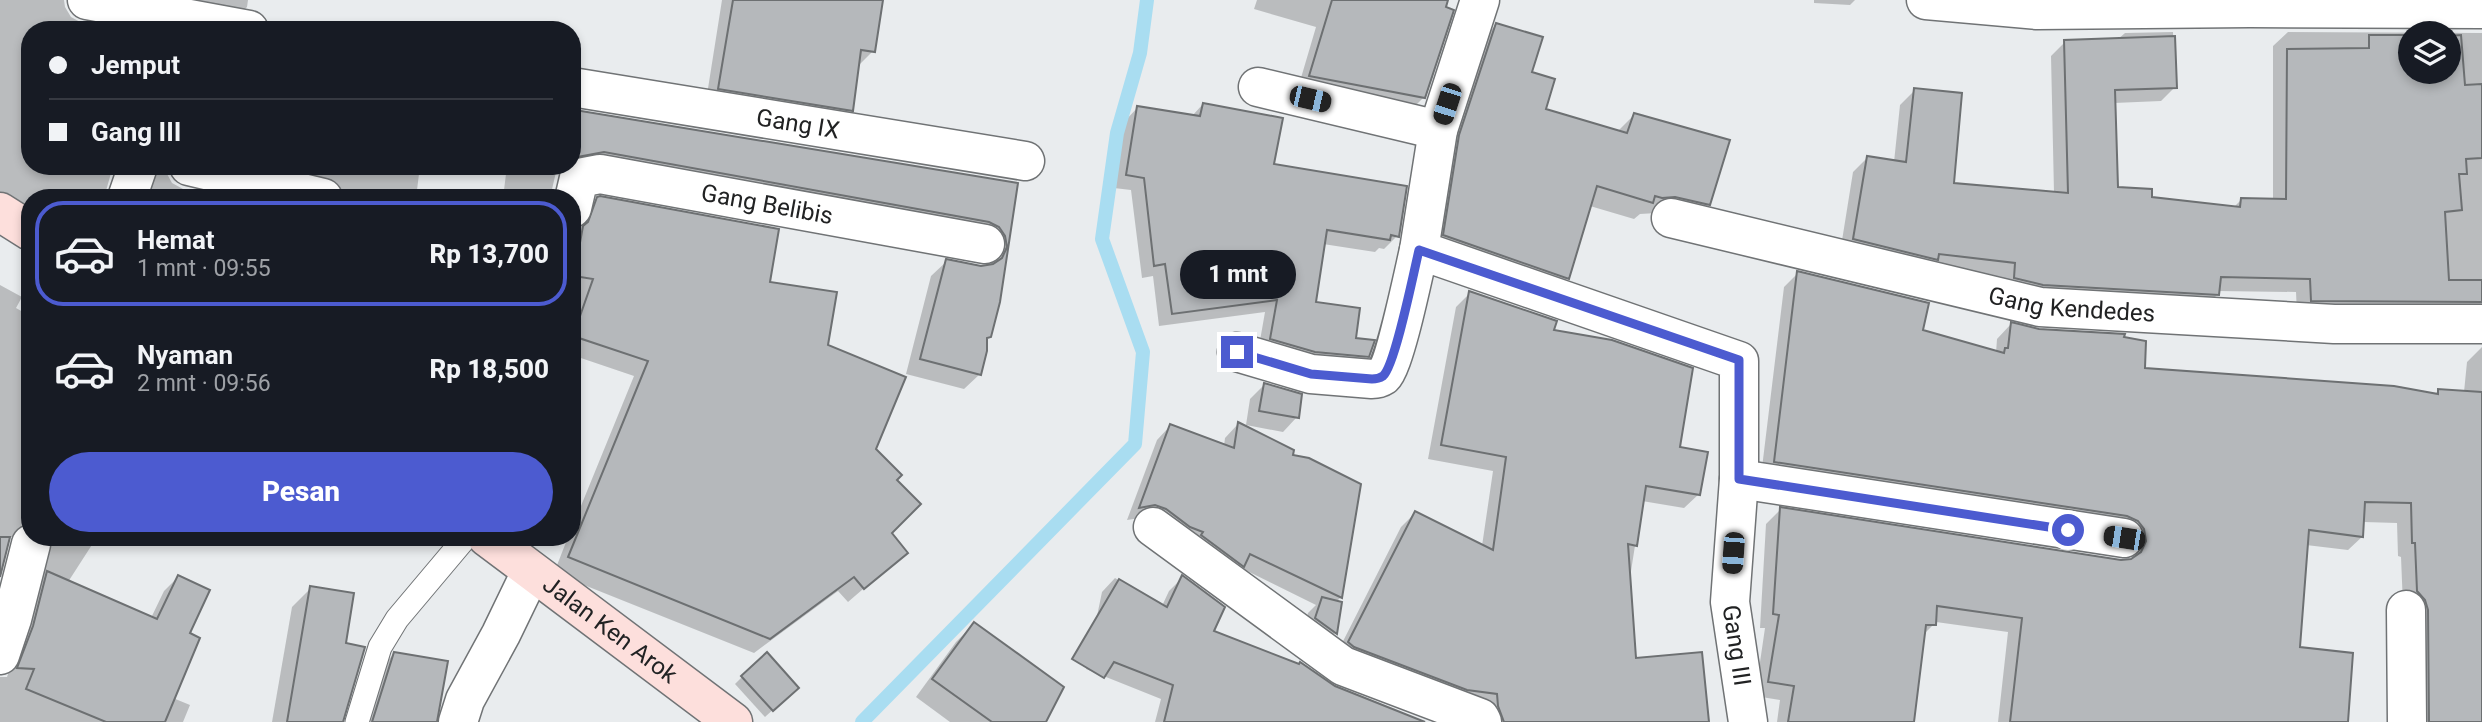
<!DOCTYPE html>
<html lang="id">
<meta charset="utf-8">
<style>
:root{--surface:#171b24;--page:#20242c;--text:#f1f3f6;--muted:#9ea1a6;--line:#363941;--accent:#4c5bd0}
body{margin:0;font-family:Roboto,sans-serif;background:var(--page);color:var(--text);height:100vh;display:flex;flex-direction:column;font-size:26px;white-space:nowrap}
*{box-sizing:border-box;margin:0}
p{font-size:23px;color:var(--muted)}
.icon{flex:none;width:38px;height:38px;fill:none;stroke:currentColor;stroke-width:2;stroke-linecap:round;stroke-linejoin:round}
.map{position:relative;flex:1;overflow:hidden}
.details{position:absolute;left:21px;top:189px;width:560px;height:357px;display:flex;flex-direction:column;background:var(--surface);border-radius:28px;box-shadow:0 4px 10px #0003}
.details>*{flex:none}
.banner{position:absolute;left:21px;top:21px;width:560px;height:154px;border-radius:28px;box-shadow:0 4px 10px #0003;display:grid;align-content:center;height:154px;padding:0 28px;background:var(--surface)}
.tools{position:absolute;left:2398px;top:21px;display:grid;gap:14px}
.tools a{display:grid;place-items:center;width:63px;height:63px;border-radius:50%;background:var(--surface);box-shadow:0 4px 10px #0003;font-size:35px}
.end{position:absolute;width:32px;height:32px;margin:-16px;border:9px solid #4c5bd0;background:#fff;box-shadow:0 0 0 4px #fff}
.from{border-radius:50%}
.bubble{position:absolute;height:49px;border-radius:24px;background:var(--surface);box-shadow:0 4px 10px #0003;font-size:23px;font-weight:800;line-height:49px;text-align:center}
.car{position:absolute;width:21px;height:42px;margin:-21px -10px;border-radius:9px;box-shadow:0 0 5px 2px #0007;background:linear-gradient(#222 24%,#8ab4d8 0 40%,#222 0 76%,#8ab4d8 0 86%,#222 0)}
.banner b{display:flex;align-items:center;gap:24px;height:66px;font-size:26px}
.banner b+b{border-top:2px solid var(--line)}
.banner i{width:18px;height:18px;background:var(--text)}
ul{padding:12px 0 0;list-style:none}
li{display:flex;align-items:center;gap:21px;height:105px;margin:0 14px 10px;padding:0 14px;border:4px solid transparent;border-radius:28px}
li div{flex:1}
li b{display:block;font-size:26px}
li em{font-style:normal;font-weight:800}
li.active{border-color:var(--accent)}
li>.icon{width:63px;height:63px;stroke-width:1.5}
.cta{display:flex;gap:14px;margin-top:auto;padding:14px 28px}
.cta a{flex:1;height:80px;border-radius:42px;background:var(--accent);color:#fff;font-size:28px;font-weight:800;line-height:80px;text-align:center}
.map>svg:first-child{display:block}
.shadow{fill:#0003;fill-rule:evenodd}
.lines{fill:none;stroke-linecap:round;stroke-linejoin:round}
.stream{stroke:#a9ddf1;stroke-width:14}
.building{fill:#b5b8bb;stroke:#6d7072;stroke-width:2}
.lane-casing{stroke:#707375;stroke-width:25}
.street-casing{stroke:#707375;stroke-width:41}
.secondary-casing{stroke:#707375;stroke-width:41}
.lane{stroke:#fff;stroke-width:23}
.street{stroke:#fff;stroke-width:38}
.secondary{stroke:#fddfdc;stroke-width:38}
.route{stroke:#4c5bd0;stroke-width:9}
.labels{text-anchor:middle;stroke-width:7;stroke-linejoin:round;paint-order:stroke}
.street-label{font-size:24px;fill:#212223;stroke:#f6f9fc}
</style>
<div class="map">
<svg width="2482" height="722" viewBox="0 0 2482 722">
<rect width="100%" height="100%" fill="#e9ecee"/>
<!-- shadow -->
<g class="shadow">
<polygon points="0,0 64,0 65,7 71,17 82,23 118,30 30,30 30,166 113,166 104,198 30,198 30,212 0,204"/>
<polygon points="113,0 248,0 247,7 231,22"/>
<polygon points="722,0 881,0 873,51 860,64 857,64 851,110 838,123 706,101"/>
<polygon points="1257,0 1446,0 1424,97 1411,110 1298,88 1316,27 1254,9"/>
<polygon points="1814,0 1855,0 1850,5 1814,3"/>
<polygon points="1496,25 1529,74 1544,110 1617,132 1634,115 1709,204 1692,221 1657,213 1640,214 1634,219 1590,206 1568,278 1550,295 1427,252 1479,42"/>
<path d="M 2173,32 L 2175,87 L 2161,101 L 2114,103 L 2116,189 L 2150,198 L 2233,208 L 2241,200 L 2273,200 L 2273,46 L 2288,32 L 2482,33 L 2482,322 L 2297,314 L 2296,292 L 2217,291 L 2217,295 L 2203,309 L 2001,292 L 2002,277 L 1927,268 L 1840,253 L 1853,172 L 1867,158 L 1894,162 L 1900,105 L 1915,90 L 1952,184 L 2054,193 L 2051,56 L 2065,42 L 2117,40 L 2125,33 ZM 2410,33 L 2448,33 L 2448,72 L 2410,72 Z"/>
<polygon points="1203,104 1272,166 1397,236 1384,249 1379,248 1375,252 1323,244 1314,304 1354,339 1367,356 1354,369 1258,352 1265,312 1159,326 1153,276 1142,278 1131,190 1114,188 1125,121 1138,107 1192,116"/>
<polygon points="575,112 1016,185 998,302 989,336 986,340 980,374 964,389 906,374 931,276 947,261 981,267 991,266 991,252 588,167 556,172 550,198 503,198 507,166 572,166 572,115"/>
<polygon points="139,166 166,166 166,172 172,183 183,189 220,198 141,198"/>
<polygon points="208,166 420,166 416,198 324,198"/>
<polygon points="598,198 768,283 826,346 874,449 894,480 890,533 906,552 848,602 838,591 754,653 554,573 568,537 572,537 572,528 634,376 572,355 572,231 579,231 582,214"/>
<polygon points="1798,273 1921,331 1996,353 1997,339 2011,324 2143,369 2434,395 2438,391 2464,392 2467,362 2482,347 2482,722 2415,722 2403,606 2401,557 2398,556 2397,523 2364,522 2363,536 2348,550 2306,545 2299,648 2347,722 1998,722 2008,632 1936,622 1923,635 1913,722 1777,722 1780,700 1755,696 1765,628 1760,628 1766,524 1781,509 2121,561 2131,560 2132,558 2131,546 1761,476 1784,287"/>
<polygon points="0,285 22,297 16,308 30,316 30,537 97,537 68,582 151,618 164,591 178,577 188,634 173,698 190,705 183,722 0,722 0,677 7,677 19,640 22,537 8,537 0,570"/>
<polygon points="1470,293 1552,331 1678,449 1699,494 1684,508 1642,501 1629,584 1635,660 1707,722 1485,722 1335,657 1401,527 1415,513 1482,546 1493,471 1428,459 1456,307"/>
<polygon points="1264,385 1297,417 1283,432 1246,425 1250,399"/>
<polygon points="1238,424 1291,457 1341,597 1336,602 1340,603 1335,633 1321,647 1302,633 1308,613 1316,605 1140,518 1127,520 1157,440 1170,426 1224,446 1225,438"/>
<polygon points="1115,578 1162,606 1169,591 1182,578 1211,632 1334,688 1423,722 1155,722 1161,699 1086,669 1102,592"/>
<polygon points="311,588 344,644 342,722 272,722 292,607"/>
<polygon points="974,624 1044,722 950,722 916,697 956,642"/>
<polygon points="394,654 435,722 360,722 375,673"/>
<polygon points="742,677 789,695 765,717 735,684"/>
</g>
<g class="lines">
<!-- stream -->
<polyline class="stream" points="862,722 1135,444 1143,352 1102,239 1117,133 1140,53 1147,0"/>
</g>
<!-- building -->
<g class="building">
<polygon points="733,0 883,0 875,52 861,50 853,111 718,89"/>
<polygon points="1332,0 1448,0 1446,7 1454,10 1425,98 1309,76"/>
<polygon points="1496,23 1543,37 1532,72 1555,79 1546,109 1627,133 1634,113 1730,140 1710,205 1675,197 1662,198 1655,196 1653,203 1597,186 1569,279 1443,235 1459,135"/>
<polygon points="2369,35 2410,35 2410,72 2448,72 2448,36 2461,35 2465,85 2482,84 2482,158 2466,159 2467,174 2459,174 2462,210 2445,212 2449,280 2482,280 2482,302 2311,301 2310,279 2221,277 2219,295 2043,285 2014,278 2015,263 1939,254 1938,260 1853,239 1867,156 1906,162 1914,88 1962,93 1954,183 2068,193 2064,40 2175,36 2177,88 2115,90 2118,187 2152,189 2152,197 2240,207 2241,198 2286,199 2287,49 2369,48"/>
<polygon points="1203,103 1283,118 1274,164 1407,186 1399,237 1391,235 1390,240 1327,230 1316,302 1360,308 1356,338 1375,340 1369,357 1315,352 1270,339 1277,300 1172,314 1165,264 1154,266 1144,178 1126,175 1137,106 1200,116"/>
<polygon points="575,110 1018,183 1000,302 991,337 987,338 987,351 981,375 920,359 946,259 981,266 993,264 1002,258 1007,247 1005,236 999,227 989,222 604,152 572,158"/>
<polygon points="600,196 779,229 770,282 837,292 828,345 906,377 876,449 902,475 897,480 921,504 892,533 908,553 864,589 854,577 770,639 568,557 648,361 573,336 593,279 574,276 583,226 588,222 597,197"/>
<polygon points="1797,271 1929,303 1923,330 2004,353 2005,348 2008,348 2011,322 2039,329 2125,334 2124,337 2146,341 2145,368 2394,386 2438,394 2438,389 2482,392 2482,722 2429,722 2428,610 2425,600 2417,591 2415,543 2412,543 2411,503 2365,502 2363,537 2309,530 2300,647 2353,653 2348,722 2010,722 2022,618 1937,606 1936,625 1926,625 1914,722 1788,722 1794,686 1768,682 1779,615 1773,614 1780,507 2121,560 2131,559 2141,552 2146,541 2144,529 2138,521 2127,516 1774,462"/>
<polygon points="1469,291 1557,321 1554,330 1612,340 1693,368 1680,447 1708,452 1700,495 1646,486 1637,546 1628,544 1636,658 1702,652 1709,722 1504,722 1498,706 1497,694 1467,690 1354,647 1348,642 1415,511 1493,550 1506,457 1441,445"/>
<polygon points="1264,383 1302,394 1299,418 1259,411"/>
<polygon points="1238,422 1294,450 1293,455 1309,458 1361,484 1342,598 1250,554 1244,567 1201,535 1203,532 1190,527 1166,509 1155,505 1139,508 1170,424 1234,448"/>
<polygon points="0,537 10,537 0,577"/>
<polygon points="47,571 157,619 178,575 210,590 190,633 200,638 165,722 106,722 26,689 34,669 17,668 33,626"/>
<polygon points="1182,575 1225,607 1214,631 1299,664 1300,662 1335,686 1425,722 1164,722 1173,685 1114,662 1104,678 1072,659 1119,579 1167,607"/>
<polygon points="310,586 354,593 346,643 365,647 343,722 287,722"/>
<polygon points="1322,597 1342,602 1337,634 1315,618"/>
<polygon points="974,622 1064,687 1046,722 992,722 932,679"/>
<polygon points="394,652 448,661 437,722 372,722"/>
<polygon points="767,652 799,688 773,711 741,676"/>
</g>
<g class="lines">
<defs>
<polyline id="lane" points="357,722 380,647 397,619 466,537"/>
<g id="street">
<polyline points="87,0 249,30"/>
<path id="s1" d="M 1480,0 L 1438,130 L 1419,250 L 1739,361 L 1739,479 L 1730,602 L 1748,722"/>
<polyline points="1926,0 2037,10 2250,8 2482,9"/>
<path id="s2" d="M 572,87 L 1025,161"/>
<polyline points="1258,87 1438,130"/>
<polyline points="189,166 323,198"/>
<polyline points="127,198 138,166"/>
<path id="s3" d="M 572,208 L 579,178 L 600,174 L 985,244"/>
<path id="s4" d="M 1671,218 L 2040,307 L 2334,324 L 2482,324"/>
<path d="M 1237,352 L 1311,374 L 1372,379 C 1375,379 1380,378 1383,376 C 1395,365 1414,271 1419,250"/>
<polyline points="1739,479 2124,538"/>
<polyline points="1153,527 1343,666 1480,718 1482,722"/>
<polyline points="2406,610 2407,722"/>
<polyline points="0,655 12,619 31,544"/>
<polyline points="458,722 465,700 501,634 531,572"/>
</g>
<g id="secondary">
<polyline points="0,212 30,231"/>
<path id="s5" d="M 487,537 L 733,722"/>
</g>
</defs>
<!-- lane casing -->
<use href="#lane" class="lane-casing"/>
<!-- street casing -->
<use href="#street" class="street-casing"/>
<!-- secondary casing -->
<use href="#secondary" class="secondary-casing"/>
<!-- lane -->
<use href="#lane" class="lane"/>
<!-- street -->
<use href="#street" class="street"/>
<!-- secondary -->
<use href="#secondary" class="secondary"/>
</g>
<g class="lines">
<!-- route -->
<path class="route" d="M 1237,352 L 1311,374 L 1372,379 C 1375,379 1380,378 1383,376 C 1395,366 1414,271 1419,250 L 1739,360 L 1739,479 L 2068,530"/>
</g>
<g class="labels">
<!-- street labels -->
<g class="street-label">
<text dy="8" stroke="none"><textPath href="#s2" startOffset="229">Gang IX</textPath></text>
<text dy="8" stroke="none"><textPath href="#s3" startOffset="222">Gang Belibis</textPath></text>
<text dy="8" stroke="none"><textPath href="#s4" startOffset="411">Gang Kendedes</textPath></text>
<text dy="8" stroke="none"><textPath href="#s5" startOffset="154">Jalan Ken Arok</textPath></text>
<text dy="8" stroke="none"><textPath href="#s1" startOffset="882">Gang III</textPath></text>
</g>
</g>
</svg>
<div class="tools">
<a><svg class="icon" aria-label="layers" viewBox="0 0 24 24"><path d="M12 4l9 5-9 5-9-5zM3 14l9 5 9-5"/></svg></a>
</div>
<i class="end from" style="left:2068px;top:530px"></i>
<i class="end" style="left:1237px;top:352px"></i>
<div class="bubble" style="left:1180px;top:250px;width:116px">1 mnt</div>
<i class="car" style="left:1310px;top:99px;rotate:103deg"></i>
<i class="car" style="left:1447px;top:104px;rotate:198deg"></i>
<i class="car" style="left:2124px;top:538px;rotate:279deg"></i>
<i class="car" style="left:1733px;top:553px;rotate:184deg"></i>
<div class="banner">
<b><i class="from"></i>Jemput</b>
<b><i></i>Gang III</b>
</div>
<section class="details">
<ul>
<li class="active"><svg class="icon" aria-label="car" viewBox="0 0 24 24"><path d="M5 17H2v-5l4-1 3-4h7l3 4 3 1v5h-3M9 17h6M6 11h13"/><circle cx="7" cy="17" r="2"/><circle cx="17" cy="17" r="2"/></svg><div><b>Hemat</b><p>1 mnt · 09:55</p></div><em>Rp 13,700</em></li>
<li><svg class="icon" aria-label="car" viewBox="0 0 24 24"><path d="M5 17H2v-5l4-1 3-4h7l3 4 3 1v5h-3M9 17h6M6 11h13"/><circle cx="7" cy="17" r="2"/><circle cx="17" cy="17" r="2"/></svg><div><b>Nyaman</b><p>2 mnt · 09:56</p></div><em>Rp 18,500</em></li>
</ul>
<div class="cta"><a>Pesan</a></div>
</section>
</div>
